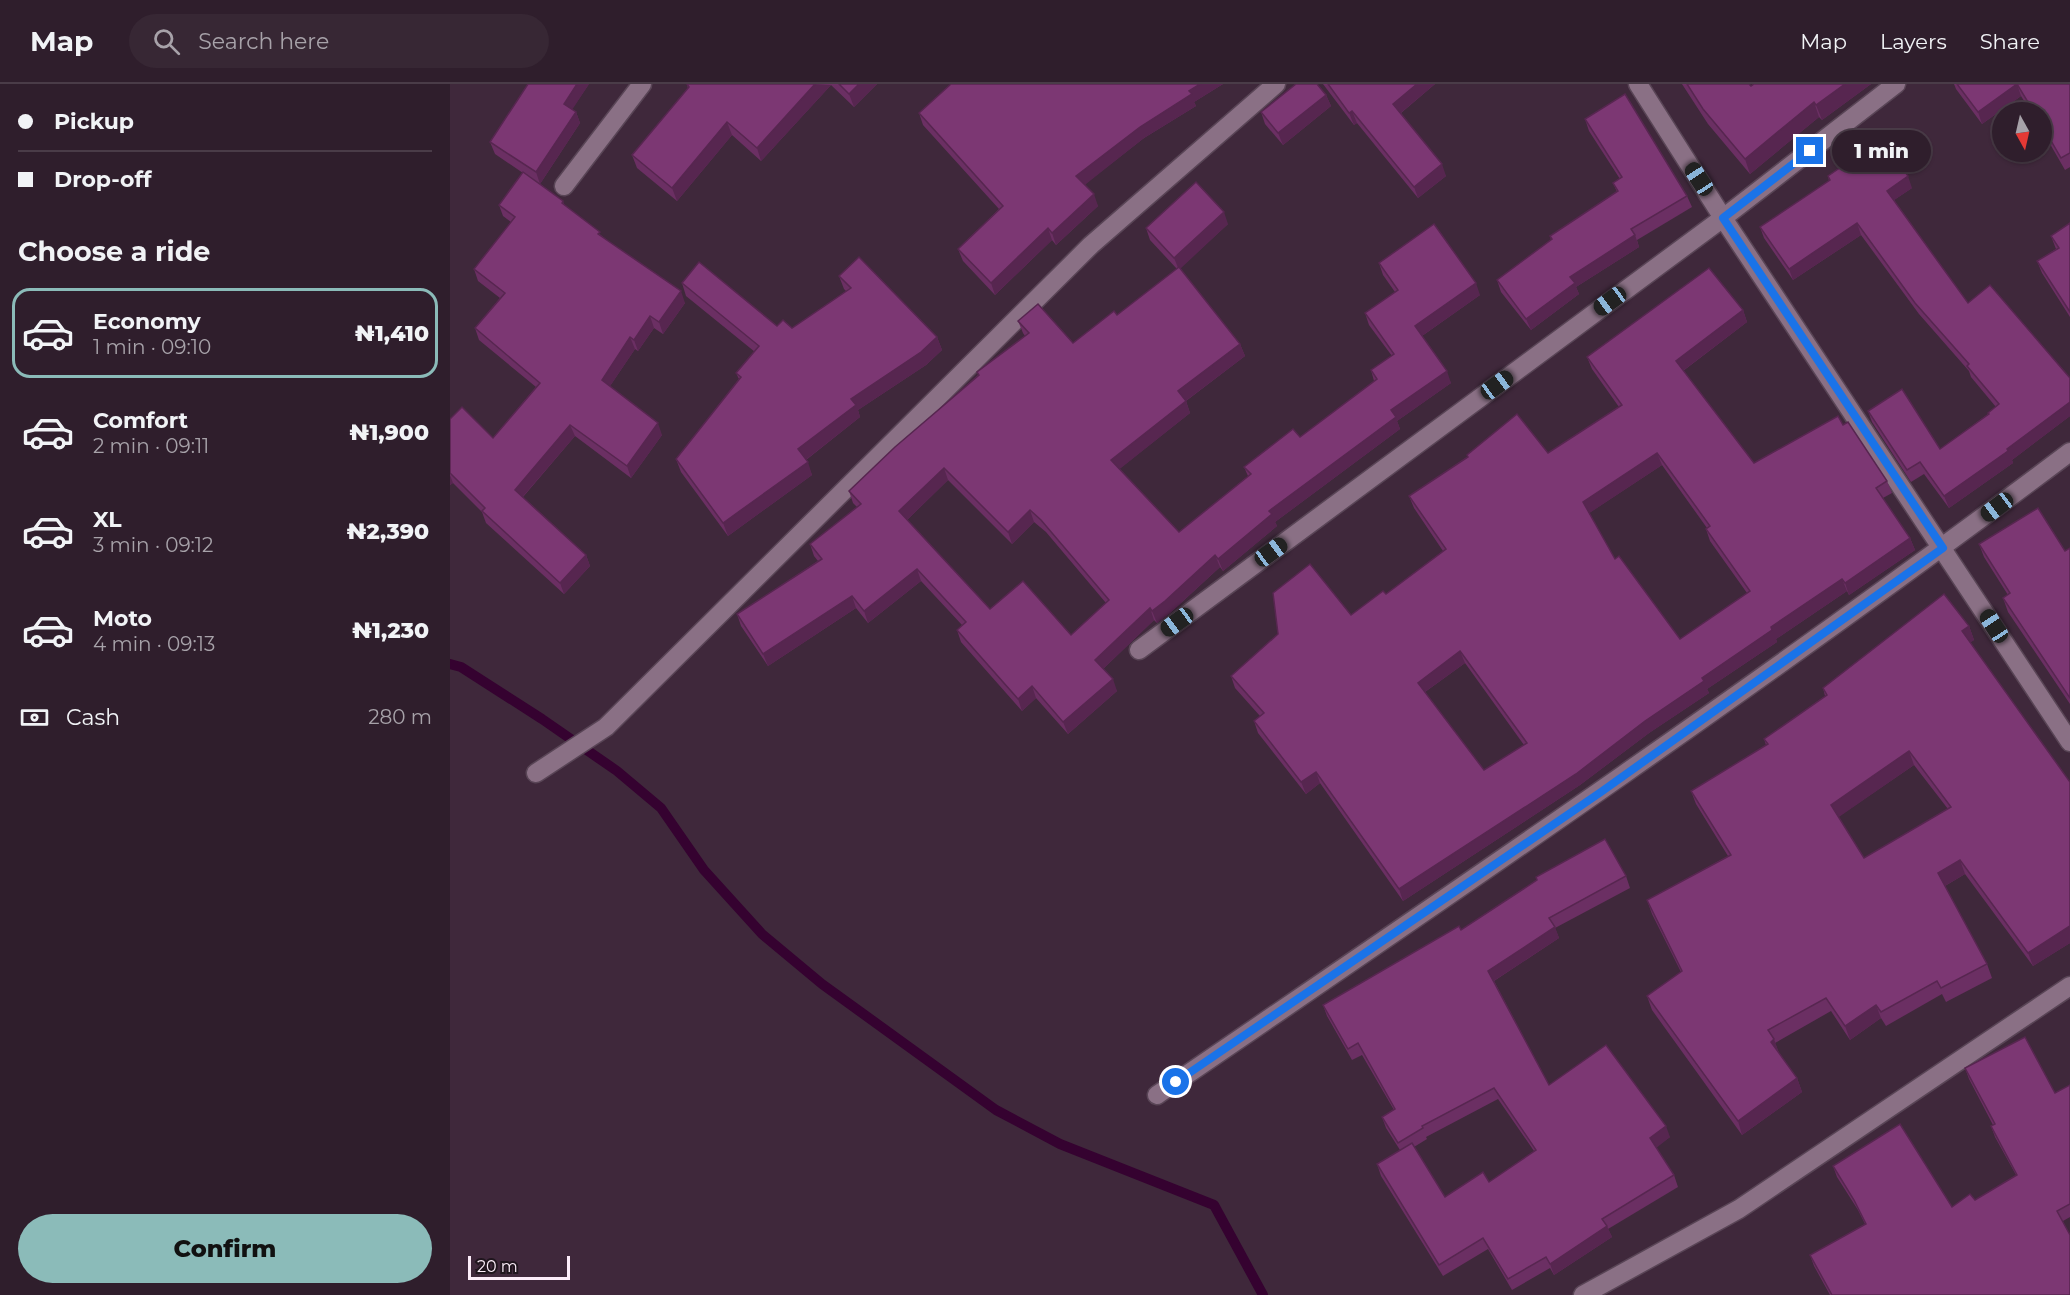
<!DOCTYPE html>
<meta charset="utf-8">
<style>
:root{--surface:#2f1e2c;--page:#372734;--text:#f1f3f6;--muted:#a7a2a9;--line:#4a3c48;--accent:#8bbbb9}
body{margin:0;font-family:Montserrat,sans-serif;background:var(--page);color:var(--text);height:100vh;display:flex;flex-direction:column;font-size:22px;white-space:nowrap}
*{box-sizing:border-box;margin:0}
p{font-size:20px;color:var(--muted)}
.icon{flex:none;width:33px;height:33px;fill:none;stroke:currentColor;stroke-width:2;stroke-linecap:round;stroke-linejoin:round}
.map{position:relative;flex:1;overflow:hidden}
.panel{display:flex;flex-direction:column;background:var(--surface);width:450px}
.panel>*{flex:none}
.banner{display:grid;align-content:center;height:132px;padding:0 18px;background:var(--surface)}
.needle{width:39px;rotate:172deg}
.controls{position:absolute;left:1542px;top:18px;display:grid;gap:12px}
.controls a{display:grid;place-items:center;width:60px;height:60px;border-radius:50%;background:var(--surface);box-shadow:0 2px 4px #0004,0 0 0 2px var(--line);font-size:30px}
.scale{position:absolute;left:18px;bottom:15px;width:102px;box-sizing:border-box;padding-left:6px;border:3px solid #fcedf9;border-top:0;font-size:16px;line-height:21px;white-space:nowrap;color:#fcedf9;-webkit-text-stroke:4px #1f151d;paint-order:stroke}
.end{position:absolute;width:27px;height:27px;margin:-14px;border:8px solid #1a73e8;background:#fff;box-shadow:0 0 0 3px #fff}
.from{border-radius:50%}
.bubble{position:absolute;height:42px;border-radius:21px;background:var(--surface);box-shadow:0 2px 4px #0004,0 0 0 2px var(--line);font-size:20px;font-weight:800;line-height:42px;text-align:center}
.car{position:absolute;width:18px;height:36px;margin:-18px -9px;border-radius:8px;box-shadow:0 0 4px 2px #0007;background:linear-gradient(#222 24%,#8ab4d8 0 40%,#222 0 76%,#8ab4d8 0 86%,#222 0)}
.banner b{display:flex;align-items:center;gap:21px;height:57px;font-size:22px}
.banner b+b{border-top:2px solid var(--line)}
.banner i{width:15px;height:15px;background:var(--text)}
ul{padding:0;list-style:none}
li{display:flex;align-items:center;gap:18px;height:90px;margin:0 12px 9px;padding:0 6px;border:3px solid transparent;border-radius:18px}
li div{flex:1}
li b{display:block;font-size:22px}
li em{font-style:normal;font-weight:800}
li.current{border-color:var(--accent)}
li>.icon{width:54px;height:54px;stroke-width:1.5}
h2{padding:0 18px;font-size:27px;line-height:72px}
.pay{display:flex;align-items:center;gap:15px;height:66px;padding:0 18px;font-size:22px}
.pay p{margin-inline-start:auto}
.cta{display:flex;gap:12px;margin-top:auto;padding:12px 18px}
.cta a{flex:1;height:69px;border-radius:36px;background:var(--accent);color:#111;font-size:24px;font-weight:800;line-height:69px;text-align:center}
header{display:flex;align-items:center;gap:36px;box-sizing:border-box;height:84px;padding:0 30px;background:var(--surface);border-bottom:2px solid var(--line)}
header strong{font-size:28px}
nav{display:flex;gap:33px;margin-inline-start:auto;font-size:21px}
.search{width:420px;height:54px;background:var(--page);display:flex;align-items:center;gap:15px;box-sizing:border-box;padding:0 21px;border-radius:33px;color:var(--muted);font-size:22px}
main{display:flex;flex:1;min-height:0}
.map>svg:first-child{display:block}
.lines{fill:none;stroke-linecap:round;stroke-linejoin:round}
.stream{stroke:#350230;stroke-width:10}
.minor-casing{stroke:#594556;stroke-width:21}
.minor{stroke:#8a7085;stroke-width:18}
.wall{fill:#6b2f63;fill-rule:evenodd}
.shaded-wall{fill:#572650}
.building{fill:#7c3773;stroke:#572650;stroke-width:1.5;fill-rule:evenodd}
.route{stroke:#1a73e8;stroke-width:8}
</style>
<header>
<strong>Map</strong>
<div class="search"><svg class="icon" aria-label="search" viewBox="0 0 24 24"><circle cx="10" cy="10" r="6"/><path d="M15 15l6 6"/></svg>Search here</div>
<nav><a>Map</a><a>Layers</a><a>Share</a></nav>
</header>
<main>
<section class="panel">
<div class="banner">
<b><i class="from"></i>Pickup</b>
<b><i></i>Drop-off</b>
</div>
<h2>Choose a ride</h2>
<ul>
<li class="current"><svg class="icon" aria-label="car" viewBox="0 0 24 24"><path d="M5 17H2v-5l4-1 3-4h7l3 4 3 1v5h-3M9 17h6M6 11h13"/><circle cx="7" cy="17" r="2"/><circle cx="17" cy="17" r="2"/></svg><div><b>Economy</b><p>1 min · 09:10</p></div><em>₦1,410</em></li>
<li><svg class="icon" aria-label="car" viewBox="0 0 24 24"><path d="M5 17H2v-5l4-1 3-4h7l3 4 3 1v5h-3M9 17h6M6 11h13"/><circle cx="7" cy="17" r="2"/><circle cx="17" cy="17" r="2"/></svg><div><b>Comfort</b><p>2 min · 09:11</p></div><em>₦1,900</em></li>
<li><svg class="icon" aria-label="car" viewBox="0 0 24 24"><path d="M5 17H2v-5l4-1 3-4h7l3 4 3 1v5h-3M9 17h6M6 11h13"/><circle cx="7" cy="17" r="2"/><circle cx="17" cy="17" r="2"/></svg><div><b>XL</b><p>3 min · 09:12</p></div><em>₦2,390</em></li>
<li><svg class="icon" aria-label="car" viewBox="0 0 24 24"><path d="M5 17H2v-5l4-1 3-4h7l3 4 3 1v5h-3M9 17h6M6 11h13"/><circle cx="7" cy="17" r="2"/><circle cx="17" cy="17" r="2"/></svg><div><b>Moto</b><p>4 min · 09:13</p></div><em>₦1,230</em></li>
</ul>
<div class="pay"><svg class="icon" aria-label="cash" viewBox="0 0 24 24"><path d="M3 7h18v10H3z"/><circle cx="12" cy="12" r="2"/></svg>Cash<p>280 m</p></div>
<div class="cta"><a>Confirm</a></div>
</section>
<div class="map">
<svg width="1620" height="1211" viewBox="0 0 1620 1211">
<rect width="100%" height="100%" fill="#3f283b"/>
<g class="lines">
<!-- stream -->
<polyline class="stream" points="0,580 11,583 92,635 167,687 211,724 254,786 312,850 372,900 546,1026 610,1060 764,1121 813,1211"/>
<defs>
<g id="minor">
<polyline points="1188,0 1273,134 1620,658"/>
<polyline points="114,102 192,0"/>
<polyline points="689,566 1273,134 1446,0"/>
<polyline points="86,689 156,643 641,161 826,0"/>
<path d="M 707,1011 C 1015,801 1322,592 1620,368"/>
<polyline points="1133,1211 1289,1125 1620,902"/>
</g>
</defs>
<!-- minor casing -->
<use href="#minor" class="minor-casing"/>
<!-- minor -->
<use href="#minor" class="minor"/>
</g>
<!-- wall -->
<g class="wall">
<polygon points="139,0 122,25 126,28 130,39 90,100 81,93 113,117 114,121 152,152 235,219 213,250 204,244 188,267 185,265 160,302 212,351 181,394 125,352 73,413 136,471 140,482 114,510 36,439 32,428 3,399 0,401 0,335 43,354 86,303 29,256 25,244 50,214 28,197 24,185 61,138 53,132 49,121 73,89 45,70 40,58"/>
<polygon points="237,0 427,0 404,23 381,1 311,77 282,51 227,117 187,84 182,71 238,5"/>
<polygon points="501,0 773,0 744,18 746,22 694,54 635,100 648,122 606,161 602,156 545,211 513,177 508,165 549,125 473,41 469,29"/>
<polygon points="873,0 985,0 951,29 996,92 968,114 907,39 904,41"/>
<polygon points="1232,0 1299,0 1301,2 1421,0 1372,36 1369,33 1300,90 1258,40"/>
<polygon points="1504,0 1620,0 1620,83 1615,86 1592,46 1592,28 1581,28 1571,12 1532,40 1506,5"/>
<polygon points="876,11 881,22 833,61 815,40 811,28"/>
<polygon points="1135,35 1237,112 1242,123 1187,156 1189,163 1126,203 1129,210 1081,246 1051,208 1047,196 1101,156 1100,152 1167,108 1163,99 1170,95 1139,47"/>
<polygon points="1378,92 1462,104 1444,116 1518,219 1620,294 1620,332 1562,376 1563,379 1499,424 1474,390 1461,398 1422,338 1418,327 1490,365 1538,330 1546,323 1521,293 1519,287 1469,230 1411,151 1343,196 1314,154 1310,143 1379,97"/>
<polygon points="1620,139 1620,233 1592,189 1587,177 1606,165 1601,152"/>
<path d="M 778,140 L 730,184 L 790,260 L 795,272 L 736,317 L 740,329 L 669,385 L 729,448 L 798,392 L 794,383 L 850,353 L 924,297 L 921,286 L 942,272 L 919,241 L 915,229 L 945,208 L 933,191 L 929,179 L 1030,211 L 972,252 L 1001,299 L 947,337 L 950,345 L 825,438 L 827,442 L 773,487 L 770,483 L 720,529 L 707,539 L 704,536 L 653,585 L 667,607 L 618,650 L 586,614 L 572,627 L 511,558 L 507,546 L 512,541 L 471,497 L 418,539 L 406,524 L 318,582 L 291,542 L 287,530 L 368,477 L 364,472 L 360,460 L 407,423 L 403,419 L 399,407 L 528,291 L 527,288 L 575,252 L 573,249 L 568,237 L 623,259 L 667,231 L 727,185 L 700,156 L 696,144 ZM 498,396 L 562,460 L 584,438 L 596,448 L 656,519 L 621,551 L 540,525 L 457,436 Z"/>
<polygon points="389,192 487,253 492,266 476,281 408,326 410,333 356,376 362,391 278,452 231,388 226,375 289,295 286,289 305,268 236,212 232,199 327,242 342,244 396,207 394,205"/>
<path d="M 1293,226 L 1297,238 L 1233,287 L 1304,379 L 1393,341 L 1437,397 L 1442,409 L 1433,414 L 1460,454 L 1465,466 L 1399,511 L 1397,507 L 1326,555 L 1327,558 L 1257,605 L 1259,609 L 1199,649 L 1130,701 L 953,817 L 870,699 L 856,710 L 808,649 L 804,637 L 810,632 L 785,604 L 781,592 L 901,531 L 936,510 L 993,467 L 964,424 L 959,412 L 1017,373 L 1017,371 L 1098,369 L 1169,323 L 1142,285 L 1137,273 ZM 1212,381 L 1257,444 L 1256,445 L 1260,457 L 1297,509 L 1230,555 L 1165,475 L 1139,429 ZM 1015,579 L 1074,661 L 1034,686 L 975,608 Z"/>
<polygon points="1529,460 1615,467 1620,464 1620,620 1558,528 1553,514 1558,511 1534,473"/>
<path d="M 1519,542 L 1524,556 L 1520,558 L 1620,698 L 1620,859 L 1583,882 L 1515,790 L 1495,802 L 1537,880 L 1542,894 L 1496,918 L 1492,910 L 1436,942 L 1431,934 L 1400,956 L 1381,927 L 1325,959 L 1329,969 L 1347,994 L 1352,1008 L 1292,1051 L 1202,926 L 1197,912 L 1231,888 L 1202,830 L 1197,816 L 1278,772 L 1246,720 L 1241,707 L 1316,661 L 1314,655 L 1375,612 L 1373,604 ZM 1464,681 L 1498,725 L 1414,774 L 1388,733 Z"/>
<path d="M 1176,792 L 1180,804 L 1105,844 L 1109,854 L 1044,897 L 1099,1001 L 1220,1053 L 1206,1063 L 1224,1091 L 1228,1103 L 1158,1145 L 1162,1153 L 1104,1191 L 1100,1184 L 1062,1206 L 1038,1165 L 993,1192 L 931,1092 L 927,1080 L 950,1066 L 936,1044 L 932,1033 L 944,1026 L 912,971 L 902,976 L 877,932 L 873,921 L 1011,846 ZM 1048,1015 L 1084,1067 L 1039,1098 L 995,1113 L 964,1063 L 977,1055 L 976,1053 Z"/>
<polygon points="1515,984 1605,1009 1620,1001 1620,1133 1613,1137 1620,1211 1380,1211 1364,1182 1360,1171 1415,1140 1408,1126 1387,1093 1383,1082 1502,1123 1525,1116 1566,1091 1545,1053 1541,1042 1543,1041 1519,995"/>
</g>
<!-- shaded-wall -->
<g class="shaded-wall">
<polygon points="127,0 139,0 118,32 114,20"/>
<polygon points="365,0 381,1 311,77 307,64"/>
<polygon points="409,0 427,0 404,23 399,10"/>
<polygon points="750,0 773,0 744,18 746,22 694,54 631,104 626,92 690,43"/>
<polygon points="967,0 985,0 947,32 943,20"/>
<polygon points="1395,0 1421,0 1372,36 1366,21"/>
<polygon points="1567,0 1571,12 1532,40 1528,28"/>
<polygon points="876,11 881,22 833,61 828,49"/>
<polygon points="1364,18 1369,33 1300,90 1295,75"/>
<polygon points="902,27 907,39 904,41 899,29"/>
<polygon points="126,28 130,39 90,100 86,88"/>
<polygon points="277,38 282,51 227,117 222,104"/>
<polygon points="992,80 996,92 968,114 964,103"/>
<polygon points="1458,92 1462,104 1441,118 1437,107"/>
<polygon points="644,110 648,122 606,161 602,149"/>
<polygon points="774,128 778,140 729,186 724,174"/>
<polygon points="1407,139 1411,151 1343,196 1339,185"/>
<polygon points="598,144 602,156 545,211 541,199"/>
<polygon points="1185,151 1189,163 1126,203 1129,210 1081,246 1076,235 1120,193"/>
<polygon points="1026,199 1030,211 969,254 965,242"/>
<polygon points="231,207 235,219 213,250 209,238"/>
<polygon points="1293,226 1297,238 1230,289 1226,277"/>
<polygon points="200,232 204,244 188,267 184,256"/>
<polygon points="180,253 185,265 156,308 152,296"/>
<polygon points="487,253 492,266 476,281 408,326 410,333 353,378 348,365 401,315"/>
<polygon points="790,260 795,272 733,319 728,307"/>
<polygon points="997,287 1001,299 947,337 950,345 825,438 827,442 773,487 768,475 819,427 941,326"/>
<polygon points="736,317 740,329 666,388 661,376"/>
<polygon points="1620,318 1620,332 1562,376 1563,379 1499,424 1494,412"/>
<polygon points="208,339 212,351 181,394 177,382"/>
<polygon points="120,341 125,352 69,417 65,406"/>
<polygon points="1207,369 1212,381 1138,430 1133,418"/>
<polygon points="358,378 362,391 278,452 273,439"/>
<polygon points="494,384 498,396 454,439 449,427"/>
<polygon points="0,391 3,399 0,401"/>
<polygon points="580,426 584,438 562,460 558,448"/>
<polygon points="1460,454 1465,466 1399,511 1395,499"/>
<polygon points="136,471 140,482 114,510 110,499"/>
<polygon points="765,471 770,483 720,529 707,539 702,527"/>
<polygon points="467,485 471,497 418,539 414,527"/>
<polygon points="1392,495 1397,507 1326,555 1327,558 1257,605 1259,609 1199,649 1130,701 953,817 949,805 1321,543"/>
<polygon points="402,512 406,524 318,582 313,570"/>
<polygon points="700,524 704,536 650,588 645,576"/>
<polygon points="1519,542 1524,556 1517,561 1512,547"/>
<polygon points="1010,567 1015,579 972,610 968,599"/>
<polygon points="663,595 667,607 618,650 613,638"/>
<polygon points="582,602 586,614 572,627 568,615"/>
<polygon points="1459,667 1464,681 1386,735 1381,721"/>
<polygon points="866,688 870,699 856,710 851,698"/>
<polygon points="1510,776 1515,790 1493,803 1488,789"/>
<polygon points="1620,842 1620,859 1583,882 1578,869"/>
<polygon points="1105,843 1109,854 1042,898 1038,887"/>
<polygon points="1426,921 1431,934 1400,956 1395,942"/>
<polygon points="1324,955 1329,969 1321,958"/>
<polygon points="1347,994 1352,1008 1292,1051 1288,1037"/>
<polygon points="1216,1042 1220,1053 1205,1065 1200,1054"/>
<polygon points="1157,1142 1162,1153 1104,1191 1100,1180"/>
</g>
<!-- building -->
<g class="building">
<polygon points="78,0 127,0 114,20 126,28 86,88 40,58"/>
<polygon points="237,0 365,0 307,64 277,38 222,104 182,71 239,3"/>
<polygon points="389,0 409,0 399,10"/>
<polygon points="501,0 750,0 739,7 742,10 690,43 626,92 644,110 602,149 598,144 541,199 508,165 553,122 469,29"/>
<polygon points="846,0 867,0 876,11 828,49 811,28"/>
<polygon points="878,0 967,0 943,20 992,80 964,103 902,27 899,29"/>
<polygon points="1237,0 1299,0 1301,2 1304,0 1395,0 1366,21 1364,18 1295,75 1253,25"/>
<polygon points="1507,0 1620,0 1620,69 1611,74 1592,41 1592,28 1584,28 1567,0 1528,28"/>
<polygon points="1175,10 1237,112 1181,145 1185,151 1120,193 1125,199 1076,235 1047,196 1102,155 1100,152 1168,107 1163,99 1172,93 1135,35"/>
<polygon points="1432,55 1458,92 1437,107 1518,219 1540,201 1620,294 1620,318 1557,365 1558,367 1494,412 1470,378 1457,386 1418,327 1452,305 1490,365 1539,330 1538,329 1549,320 1517,282 1519,280 1465,219 1407,139 1339,185 1310,143 1380,96 1378,92"/>
<polygon points="73,88 113,117 112,119 150,148 148,150 231,207 209,238 200,232 184,256 180,253 152,296 208,339 177,382 120,341 65,406 136,471 110,499 32,427 35,424 0,389 0,335 12,323 43,354 90,299 25,244 55,209 24,185 65,133 49,121"/>
<polygon points="746,98 774,128 724,174 696,144"/>
<polygon points="1620,139 1620,228 1587,177 1609,164 1601,152"/>
<path d="M 984,140 L 1026,199 L 965,242 L 997,287 L 941,326 L 946,333 L 819,427 L 822,430 L 768,475 L 765,471 L 715,517 L 702,527 L 700,524 L 645,576 L 663,595 L 613,638 L 582,602 L 568,615 L 507,546 L 516,538 L 467,485 L 414,527 L 402,512 L 313,570 L 287,530 L 372,475 L 360,460 L 411,420 L 399,407 L 445,363 L 529,291 L 527,288 L 579,249 L 568,237 L 588,220 L 623,259 L 664,227 L 667,231 L 729,183 L 790,260 L 728,307 L 736,317 L 661,376 L 729,448 L 801,390 L 794,383 L 843,345 L 850,353 L 927,295 L 921,286 L 944,270 L 915,229 L 948,206 L 929,179 ZM 494,384 L 558,448 L 580,426 L 591,436 L 659,516 L 621,551 L 573,497 L 540,525 L 449,427 Z"/>
<polygon points="409,173 487,253 471,268 401,315 406,321 348,365 358,378 273,439 226,375 291,293 286,289 309,262 232,199 249,178 327,242 333,236 342,244 401,204 389,192"/>
<path d="M 1259,184 L 1293,226 L 1226,277 L 1304,379 L 1388,332 L 1393,341 L 1398,338 L 1437,397 L 1426,404 L 1460,454 L 1395,499 L 1392,495 L 1321,543 L 1322,546 L 1252,594 L 1254,597 L 1195,637 L 1126,690 L 949,805 L 866,688 L 851,698 L 804,637 L 814,629 L 781,592 L 828,550 L 823,509 L 860,480 L 901,531 L 933,507 L 936,510 L 996,465 L 959,412 L 1018,373 L 1017,371 L 1067,330 L 1098,369 L 1172,321 L 1137,273 ZM 1207,369 L 1260,442 L 1256,445 L 1300,507 L 1230,555 L 1169,472 L 1165,475 L 1133,418 ZM 1010,567 L 1077,659 L 1034,686 L 968,599 Z"/>
<polygon points="1588,424 1615,467 1620,464 1620,614 1553,514 1560,509 1529,460"/>
<path d="M 1494,510 L 1519,542 L 1512,547 L 1620,698 L 1620,842 L 1578,869 L 1510,776 L 1488,789 L 1537,880 L 1491,904 L 1487,897 L 1431,928 L 1426,921 L 1395,942 L 1376,914 L 1318,946 L 1324,955 L 1321,958 L 1347,994 L 1288,1037 L 1197,912 L 1232,887 L 1197,816 L 1281,771 L 1241,707 L 1318,660 L 1314,655 L 1377,611 L 1373,604 ZM 1459,667 L 1501,723 L 1414,774 L 1381,721 Z"/>
<polygon points="1155,755 1176,792 1099,834 1105,843 1038,887 1099,1001 1156,961 1216,1042 1200,1054 1224,1091 1152,1135 1157,1142 1100,1180 1096,1173 1058,1195 1033,1154 989,1181 927,1080 962,1059 995,1113 1033,1088 1039,1098 1086,1066 1044,1004 972,1042 973,1044 948,1059 932,1033 945,1025 908,959 898,965 873,921 1009,842 1011,846 1087,796 1086,793"/>
<polygon points="1575,953 1605,1009 1620,1001 1620,1120 1607,1127 1620,1151 1620,1211 1382,1211 1360,1171 1416,1140 1404,1116 1383,1082 1450,1040 1502,1123 1520,1110 1525,1116 1567,1091 1541,1042 1545,1040 1515,984"/>
</g>
<g class="lines">
<!-- route -->
<polyline class="route" points="726,998 1151,708 1493,464 1273,134 1360,67"/>
</g>
</svg>
<div class="controls">
<a><svg class="needle" viewBox="-14 -14 28 28"><path d="M0-13l5 13h-10z" fill="#e53935"/><path d="M0 13l5-13h-10z" fill="#a7a2a9"/></svg></a>
</div>
<div class="scale">20 m</div>
<i class="end from" style="left:726px;top:998px"></i>
<i class="end" style="left:1360px;top:67px"></i>
<div class="bubble" style="left:1382px;top:46px;width:99px">1 min</div>
<i class="car" style="left:1249px;top:95px;rotate:327deg"></i>
<i class="car" style="left:1160px;top:217px;rotate:234deg"></i>
<i class="car" style="left:1047px;top:301px;rotate:54deg"></i>
<i class="car" style="left:1547px;top:423px;rotate:233deg"></i>
<i class="car" style="left:821px;top:468px;rotate:54deg"></i>
<i class="car" style="left:727px;top:538px;rotate:234deg"></i>
<i class="car" style="left:1544px;top:542px;rotate:327deg"></i>
</div>
</main>
